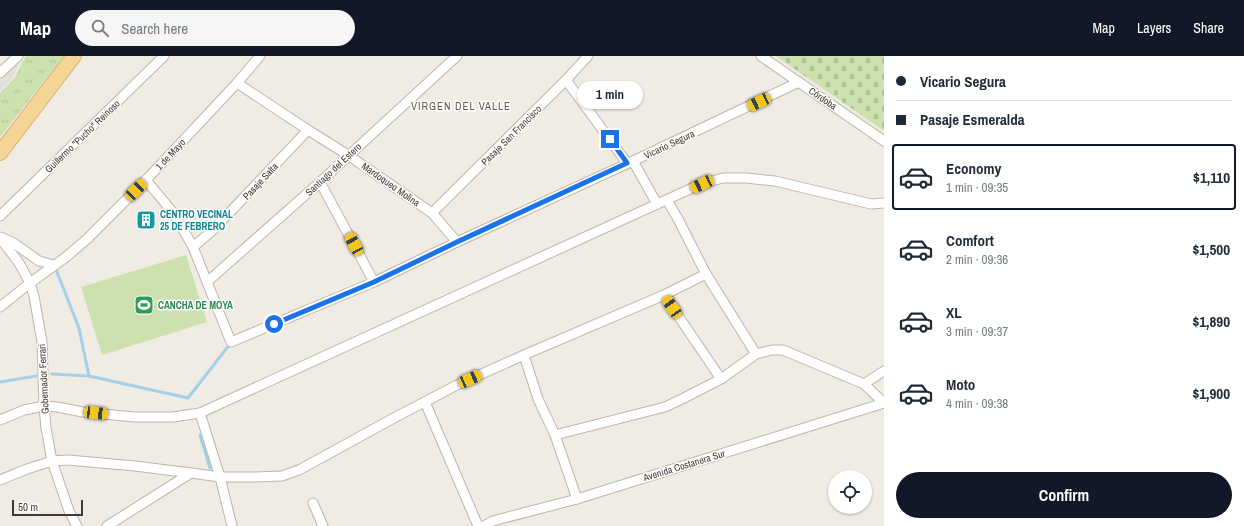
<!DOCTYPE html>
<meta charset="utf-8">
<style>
:root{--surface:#fff;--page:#f6f6f7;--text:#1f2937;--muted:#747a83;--line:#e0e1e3;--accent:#111827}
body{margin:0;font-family:"Archivo Narrow",sans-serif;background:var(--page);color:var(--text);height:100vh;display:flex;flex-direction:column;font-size:15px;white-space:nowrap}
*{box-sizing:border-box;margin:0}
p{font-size:13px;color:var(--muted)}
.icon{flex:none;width:22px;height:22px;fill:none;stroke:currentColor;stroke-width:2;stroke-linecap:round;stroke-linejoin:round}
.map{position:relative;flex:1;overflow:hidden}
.side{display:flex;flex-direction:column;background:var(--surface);width:360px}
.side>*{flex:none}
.guide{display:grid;align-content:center;height:88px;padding:0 12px;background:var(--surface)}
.buttons{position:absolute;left:828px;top:414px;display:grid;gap:8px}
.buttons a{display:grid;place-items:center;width:44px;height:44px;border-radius:50%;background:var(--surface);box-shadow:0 1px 3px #0004;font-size:20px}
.scale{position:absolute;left:12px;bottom:10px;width:71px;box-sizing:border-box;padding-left:4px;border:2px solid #413b34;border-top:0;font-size:11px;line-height:14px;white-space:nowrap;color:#413b34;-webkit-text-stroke:3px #fff;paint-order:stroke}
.end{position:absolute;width:18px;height:18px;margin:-9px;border:5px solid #1a73e8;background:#fff;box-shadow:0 0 0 2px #fff}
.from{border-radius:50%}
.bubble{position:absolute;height:28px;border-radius:14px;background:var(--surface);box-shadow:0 1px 3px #0004;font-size:13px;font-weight:800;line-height:28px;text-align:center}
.car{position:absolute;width:12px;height:24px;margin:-12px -6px;border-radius:5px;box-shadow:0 0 3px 1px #0007;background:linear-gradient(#f5c518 24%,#345 0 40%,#f5c518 0 76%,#345 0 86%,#f5c518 0)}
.guide b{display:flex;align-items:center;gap:14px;height:38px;font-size:15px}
.guide b+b{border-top:1px solid var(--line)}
.guide i{width:10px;height:10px;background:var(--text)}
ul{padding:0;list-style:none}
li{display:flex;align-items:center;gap:12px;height:66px;margin:0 8px 6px;padding:0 4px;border:2px solid transparent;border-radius:4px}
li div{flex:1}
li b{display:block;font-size:15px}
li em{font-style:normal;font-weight:800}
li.current{border-color:var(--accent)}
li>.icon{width:36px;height:36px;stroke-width:1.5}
.action{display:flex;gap:8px;margin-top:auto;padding:8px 12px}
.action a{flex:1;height:46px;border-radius:24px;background:var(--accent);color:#fff;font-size:16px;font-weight:800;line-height:46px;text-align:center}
header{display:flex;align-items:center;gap:24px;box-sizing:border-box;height:56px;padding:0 20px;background:var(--accent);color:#fff}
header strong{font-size:19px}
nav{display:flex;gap:22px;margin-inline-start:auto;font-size:14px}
.search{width:280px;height:36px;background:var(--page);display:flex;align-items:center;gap:10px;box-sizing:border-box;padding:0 14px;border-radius:22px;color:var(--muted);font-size:15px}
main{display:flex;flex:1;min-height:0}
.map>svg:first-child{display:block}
.green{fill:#cde1af}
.cemetery{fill:url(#cemetery-stones)}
.park{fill:url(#park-tufts)}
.parking{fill:#e1dedb}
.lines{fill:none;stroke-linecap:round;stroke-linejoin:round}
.stream{stroke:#a3d0e9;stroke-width:3}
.street-casing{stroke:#bdb5aa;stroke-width:11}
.primary-casing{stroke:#d8b169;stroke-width:16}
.street{stroke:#fff;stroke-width:9}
.primary{stroke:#f5d697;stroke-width:14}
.route{stroke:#1a73e8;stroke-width:5}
.labels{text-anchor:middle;stroke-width:3;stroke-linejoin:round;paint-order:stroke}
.street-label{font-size:10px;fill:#413b34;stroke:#fff}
.culture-label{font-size:10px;font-weight:bold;fill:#0d838f;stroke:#fff;text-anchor:start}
.leisure-label{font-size:10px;font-weight:bold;fill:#27864d;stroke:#fff;text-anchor:start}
.neighbourhood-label{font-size:11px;letter-spacing:1px;fill:#63594c;stroke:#fff}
</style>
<header>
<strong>Map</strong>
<div class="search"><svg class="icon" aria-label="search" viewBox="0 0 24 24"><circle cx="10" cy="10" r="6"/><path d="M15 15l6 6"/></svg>Search here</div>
<nav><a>Map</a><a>Layers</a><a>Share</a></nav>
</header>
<main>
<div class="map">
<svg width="884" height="470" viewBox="0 0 884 470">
<defs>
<pattern id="cemetery-stones" width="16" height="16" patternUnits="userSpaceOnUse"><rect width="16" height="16" fill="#cde1af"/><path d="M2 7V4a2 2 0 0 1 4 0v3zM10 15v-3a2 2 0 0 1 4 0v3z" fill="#b1c297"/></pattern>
<pattern id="park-tufts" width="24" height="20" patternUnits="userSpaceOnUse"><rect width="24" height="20" fill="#cde1af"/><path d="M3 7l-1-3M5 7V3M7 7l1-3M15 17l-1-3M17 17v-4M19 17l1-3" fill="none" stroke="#b1c297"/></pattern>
</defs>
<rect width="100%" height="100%" fill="#f0ebe3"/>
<!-- green -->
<polygon class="green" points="186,199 207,266 102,299 81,231"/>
<!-- cemetery -->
<polygon class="cemetery" points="776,0 884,0 884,75"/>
<!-- park -->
<polygon class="park" points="26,0 64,0 0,81 0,37 15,21 24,3"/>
<!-- parking -->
<polygon class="parking" points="20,5 13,21 0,35 0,24"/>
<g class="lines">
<!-- stream -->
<g class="stream">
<polyline points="55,211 79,272 89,320"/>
<polyline points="52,318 89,320 188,342 230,288"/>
<polyline points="0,326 36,320"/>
<polyline points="200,379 210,412"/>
</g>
<defs>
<g id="street">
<polyline points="761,0 884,85"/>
<polyline points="0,17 18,0"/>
<polyline points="566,24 627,107"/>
<polyline points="237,27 308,74 348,99 432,157 457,186"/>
<polyline points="633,105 657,148"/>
<polyline points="146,124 175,159 193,191 231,286 374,226 457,186 633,105 799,26"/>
<polyline points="320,126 374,226"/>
<polyline points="667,144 678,163 706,218 756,298"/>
<polyline points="432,157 566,24 588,0"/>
<polyline points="0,160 164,0"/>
<polyline points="0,181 12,186 39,205 54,209"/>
<polyline points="0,182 19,207 30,227 34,240 42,286 44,350 46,372 52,405 69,455 77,470"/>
<polyline points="193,191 213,174 308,74"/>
<polyline points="207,226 320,126 457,0"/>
<polyline points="664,239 721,323"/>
<polyline points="0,251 30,227 66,201 87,183 146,124 237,27 260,0"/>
<polyline points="524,299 538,343 555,379 577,443"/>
<polyline points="864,328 884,315"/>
<polyline points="425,346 478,470"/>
<polyline points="200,357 220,421 232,470"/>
<polyline points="0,364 24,354 44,350 57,351 83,356 134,361 173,361 200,357 701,128 723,122 746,122 775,125 871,148 884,147"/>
<polyline points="555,379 665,351 682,343 721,323 756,298 772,294 783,294 864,328 884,347"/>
<polyline points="0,424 27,413 52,405 68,404 135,410 191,417"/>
<polyline points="313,447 323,470"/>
<polyline points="107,470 191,417 220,421 255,421 282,420 299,414 392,363 457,329 524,299 664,239 706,218"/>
<polyline points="484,470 493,465 504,462 577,443 884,347"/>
</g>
<polyline id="primary" points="0,97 74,0"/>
</defs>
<!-- street casing -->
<use href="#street" class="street-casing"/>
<!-- primary casing -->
<use href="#primary" class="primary-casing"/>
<!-- street -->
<use href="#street" class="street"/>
<!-- primary -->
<use href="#primary" class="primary"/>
</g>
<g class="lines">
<!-- route -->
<polyline class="route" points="274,268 374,226 457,186 627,107 610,83"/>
</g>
<!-- icons -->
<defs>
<symbol id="building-square" viewBox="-11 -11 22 22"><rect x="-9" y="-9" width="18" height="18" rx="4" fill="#0f9aa8" stroke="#fff"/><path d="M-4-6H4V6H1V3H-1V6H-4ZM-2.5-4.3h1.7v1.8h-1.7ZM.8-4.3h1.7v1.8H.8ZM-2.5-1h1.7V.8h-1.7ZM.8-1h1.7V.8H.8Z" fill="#fff"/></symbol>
<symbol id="stadium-square" viewBox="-11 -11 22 22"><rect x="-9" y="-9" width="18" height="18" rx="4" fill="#2e9e5b" stroke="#fff"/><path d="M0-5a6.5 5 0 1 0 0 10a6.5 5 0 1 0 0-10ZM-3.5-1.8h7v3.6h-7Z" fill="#fff"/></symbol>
</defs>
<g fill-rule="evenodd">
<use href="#building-square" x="135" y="153" width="22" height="22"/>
<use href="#stadium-square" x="133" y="238" width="22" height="22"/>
</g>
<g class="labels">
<!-- street labels -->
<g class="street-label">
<text transform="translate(823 42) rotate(34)" y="4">Córdoba</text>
<text transform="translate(511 79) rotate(-45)" y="4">Pasaje San Francisco</text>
<text transform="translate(82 80) rotate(-44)" y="4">Guillermo "Pucho" Reinoso</text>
<text transform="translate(669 88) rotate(-25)" y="4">Vicario Segura</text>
<text transform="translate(170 98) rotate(-47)" y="4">1 de Mayo</text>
<text transform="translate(333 113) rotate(-43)" y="4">Santiago del Estero</text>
<text transform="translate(260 125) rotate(-47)" y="4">Pasaje Salta</text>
<text transform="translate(391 128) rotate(35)" y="4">Mardoqueo Molina</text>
<text transform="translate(43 323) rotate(-93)" y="4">Gobernador Ferrari</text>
<text transform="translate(684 409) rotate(-17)" y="4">Avenida Costanera Sur</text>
</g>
<!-- culture labels -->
<g class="culture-label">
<text x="160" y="162">CENTRO VECINAL<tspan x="160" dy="12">25 DE FEBRERO</tspan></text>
</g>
<!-- leisure labels -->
<g class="leisure-label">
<text x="158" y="253">CANCHA DE MOYA</text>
</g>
<!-- neighbourhood labels -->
<g class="neighbourhood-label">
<text x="461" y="54">VIRGEN DEL VALLE</text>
</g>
</g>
</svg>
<div class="buttons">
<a><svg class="icon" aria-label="locate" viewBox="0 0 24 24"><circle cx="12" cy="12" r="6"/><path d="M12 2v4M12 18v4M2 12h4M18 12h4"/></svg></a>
</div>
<div class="scale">50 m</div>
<i class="end from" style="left:274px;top:268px"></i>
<i class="end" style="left:610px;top:83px"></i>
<div class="bubble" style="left:577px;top:25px;width:66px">1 min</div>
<i class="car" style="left:759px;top:46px;rotate:245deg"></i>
<i class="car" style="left:702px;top:128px;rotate:245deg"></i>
<i class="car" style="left:136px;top:134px;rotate:45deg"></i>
<i class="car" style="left:354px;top:188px;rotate:331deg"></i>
<i class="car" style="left:672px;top:251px;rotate:326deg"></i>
<i class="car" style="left:470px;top:323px;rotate:66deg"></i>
<i class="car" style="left:96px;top:357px;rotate:96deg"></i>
</div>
<section class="side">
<div class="guide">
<b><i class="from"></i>Vicario Segura</b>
<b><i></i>Pasaje Esmeralda</b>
</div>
<ul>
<li class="current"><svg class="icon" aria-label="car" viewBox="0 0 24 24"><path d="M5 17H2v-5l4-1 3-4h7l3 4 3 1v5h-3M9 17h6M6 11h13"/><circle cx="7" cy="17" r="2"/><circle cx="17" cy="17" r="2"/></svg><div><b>Economy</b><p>1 min · 09:35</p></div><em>$1,110</em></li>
<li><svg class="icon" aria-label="car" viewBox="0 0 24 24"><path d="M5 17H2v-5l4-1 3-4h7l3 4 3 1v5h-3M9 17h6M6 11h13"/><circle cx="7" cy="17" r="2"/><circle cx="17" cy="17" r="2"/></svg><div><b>Comfort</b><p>2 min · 09:36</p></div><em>$1,500</em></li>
<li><svg class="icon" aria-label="car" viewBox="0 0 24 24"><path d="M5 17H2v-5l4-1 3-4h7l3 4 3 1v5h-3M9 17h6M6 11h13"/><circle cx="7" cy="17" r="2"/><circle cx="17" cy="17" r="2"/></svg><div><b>XL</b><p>3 min · 09:37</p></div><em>$1,890</em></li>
<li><svg class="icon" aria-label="car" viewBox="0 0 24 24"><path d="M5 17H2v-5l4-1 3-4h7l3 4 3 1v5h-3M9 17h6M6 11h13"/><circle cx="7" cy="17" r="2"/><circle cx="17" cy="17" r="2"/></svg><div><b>Moto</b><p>4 min · 09:38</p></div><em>$1,900</em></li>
</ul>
<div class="action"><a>Confirm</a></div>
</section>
</main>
